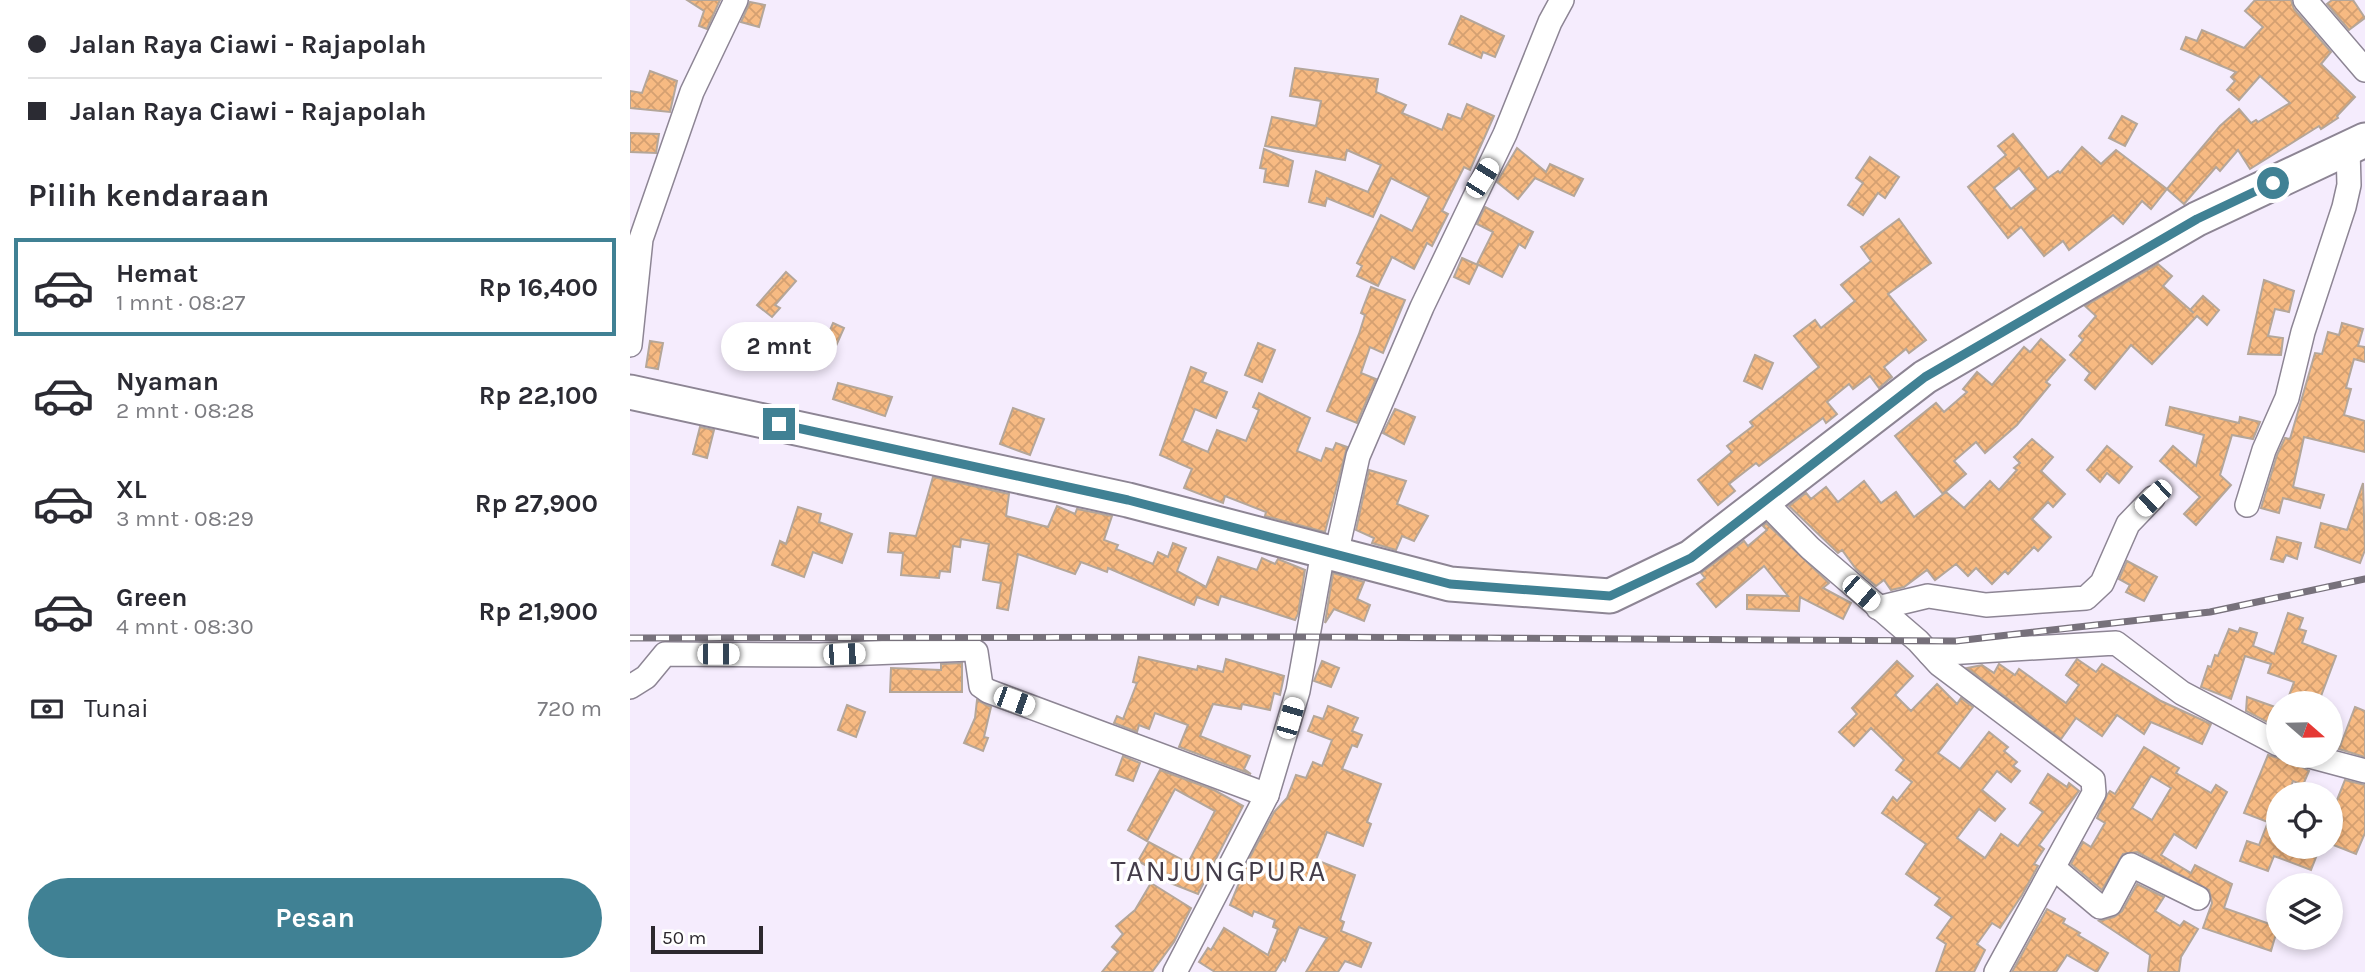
<!DOCTYPE html>
<html lang="id">
<meta charset="utf-8">
<style>
:root{--surface:#fff;--page:#f7f7f7;--text:#2b2b33;--muted:#7c7c81;--line:#e1e1e2;--accent:#408194}
body{margin:0;font-family:Karla,sans-serif;background:var(--page);color:var(--text);height:100vh;display:flex;flex-direction:column;font-size:26px;white-space:nowrap}
*{box-sizing:border-box;margin:0}
p{font-size:23px;color:var(--muted)}
.icon{flex:none;width:38px;height:38px;fill:none;stroke:currentColor;stroke-width:2;stroke-linecap:round;stroke-linejoin:round}
.map{position:relative;flex:1;overflow:hidden}
.panel{display:flex;flex-direction:column;background:var(--surface);width:630px}
.panel>*{flex:none}
.top-card{display:grid;align-content:center;height:154px;padding:0 28px;background:var(--surface)}
.needle{width:46px;rotate:110deg}
.tools{position:absolute;left:1636px;top:691px;display:grid;gap:14px}
.tools a{display:grid;place-items:center;width:77px;height:77px;border-radius:50%;background:var(--surface);box-shadow:0 4px 10px #0003;font-size:35px}
.scale{position:absolute;left:21px;bottom:18px;width:112px;box-sizing:border-box;padding-left:7px;border:4px solid #2c282e;border-top:0;font-size:19px;line-height:24px;white-space:nowrap;color:#2c282e;-webkit-text-stroke:5px #fff;paint-order:stroke}
.end{position:absolute;width:32px;height:32px;margin:-16px;border:9px solid #408194;background:#fff;box-shadow:0 0 0 4px #fff}
.from{border-radius:50%}
.bubble{position:absolute;height:49px;border-radius:24px;background:var(--surface);box-shadow:0 4px 10px #0003;font-size:23px;font-weight:700;line-height:49px;text-align:center}
.car{position:absolute;width:21px;height:42px;margin:-21px -10px;border-radius:9px;box-shadow:0 0 5px 2px #0007;background:linear-gradient(#fff 24%,#345 0 40%,#fff 0 76%,#345 0 86%,#fff 0)}
.top-card b{display:flex;align-items:center;gap:24px;height:66px;font-size:26px}
.top-card b+b{border-top:2px solid var(--line)}
.top-card i{width:18px;height:18px;background:var(--text)}
ul{padding:0;list-style:none}
li{display:flex;align-items:center;gap:21px;height:98px;margin:0 14px 10px;padding:0 14px;border:4px solid transparent;border-radius:0px}
li div{flex:1}
li b{display:block;font-size:26px}
li em{font-style:normal;font-weight:700}
li.active{border-color:var(--accent)}
li>.icon{width:63px;height:63px;stroke-width:1.5}
h2{padding:0 28px;font-size:32px;line-height:84px}
.pay{display:flex;align-items:center;gap:18px;height:77px;padding:0 28px;font-size:26px}
.pay p{margin-inline-start:auto}
.cta{display:flex;gap:14px;margin-top:auto;padding:14px 28px}
.cta a{flex:1;height:80px;border-radius:42px;background:var(--accent);color:#fff;font-size:28px;font-weight:700;line-height:80px;text-align:center}
main{display:flex;flex:1;min-height:0}
.map>svg:first-child{display:block}
.building{fill:url(#building-cross-hatch);stroke:#b4a699;stroke-width:2;fill-rule:evenodd}
.lines{fill:none;stroke-linecap:round;stroke-linejoin:round}
.minor-casing{stroke:#8d8594;stroke-width:26}
.highway-casing{stroke:#8d8594;stroke-width:37}
.minor{stroke:#fff;stroke-width:23}
.highway{stroke:#fff;stroke-width:33}
.rail-casing{stroke:#77717b;stroke-width:7}
.rail{stroke:#fff;stroke-width:4.5;stroke-dasharray:13;stroke-linecap:butt}
.route{stroke:#408194;stroke-width:9}
.labels{text-anchor:middle;stroke-width:7;stroke-linejoin:round;paint-order:stroke}
.quarter-label{font-size:30px;letter-spacing:2px;fill:#443d4a;stroke:#fff}
</style>
<main>
<section class="panel">
<div class="top-card">
<b><i class="from"></i>Jalan Raya Ciawi - Rajapolah</b>
<b><i></i>Jalan Raya Ciawi - Rajapolah</b>
</div>
<h2>Pilih kendaraan</h2>
<ul>
<li class="active"><svg class="icon" aria-label="car" viewBox="0 0 24 24"><path d="M5 17H2v-5l4-1 3-4h7l3 4 3 1v5h-3M9 17h6M6 11h13"/><circle cx="7" cy="17" r="2"/><circle cx="17" cy="17" r="2"/></svg><div><b>Hemat</b><p>1 mnt · 08:27</p></div><em>Rp 16,400</em></li>
<li><svg class="icon" aria-label="car" viewBox="0 0 24 24"><path d="M5 17H2v-5l4-1 3-4h7l3 4 3 1v5h-3M9 17h6M6 11h13"/><circle cx="7" cy="17" r="2"/><circle cx="17" cy="17" r="2"/></svg><div><b>Nyaman</b><p>2 mnt · 08:28</p></div><em>Rp 22,100</em></li>
<li><svg class="icon" aria-label="car" viewBox="0 0 24 24"><path d="M5 17H2v-5l4-1 3-4h7l3 4 3 1v5h-3M9 17h6M6 11h13"/><circle cx="7" cy="17" r="2"/><circle cx="17" cy="17" r="2"/></svg><div><b>XL</b><p>3 mnt · 08:29</p></div><em>Rp 27,900</em></li>
<li><svg class="icon" aria-label="car" viewBox="0 0 24 24"><path d="M5 17H2v-5l4-1 3-4h7l3 4 3 1v5h-3M9 17h6M6 11h13"/><circle cx="7" cy="17" r="2"/><circle cx="17" cy="17" r="2"/></svg><div><b>Green</b><p>4 mnt · 08:30</p></div><em>Rp 21,900</em></li>
</ul>
<div class="pay"><svg class="icon" aria-label="cash" viewBox="0 0 24 24"><path d="M3 7h18v10H3z"/><circle cx="12" cy="12" r="2"/></svg>Tunai<p>720 m</p></div>
<div class="cta"><a>Pesan</a></div>
</section>
<div class="map">
<svg width="1735" height="972" viewBox="0 0 1735 972">
<defs>
<pattern id="building-cross-hatch" width="8" height="8" patternUnits="userSpaceOnUse" patternTransform="scale(1.75)"><rect width="8" height="8" fill="#f7ba82"/><path d="M0 0l8 8M0 8l8-8" fill="none" stroke="#d4a071"/></pattern>
</defs>
<rect width="100%" height="100%" fill="#f5ecfd"/>
<!-- building -->
<g class="building">
<polygon points="57,0 90,0 77,29 69,26 74,11"/>
<path d="M 1625,0 L 1661,0 L 1664,9 L 1701,52 L 1691,64 L 1725,97 L 1707,116 L 1708,118 L 1691,129 L 1689,126 L 1620,169 L 1608,150 L 1590,171 L 1586,167 L 1554,204 L 1537,189 L 1521,209 L 1512,201 L 1493,224 L 1483,215 L 1439,250 L 1433,241 L 1414,256 L 1391,227 L 1378,238 L 1338,187 L 1376,155 L 1368,146 L 1383,134 L 1418,178 L 1428,171 L 1430,173 L 1452,147 L 1471,164 L 1486,150 L 1537,189 L 1590,126 L 1609,109 L 1621,123 L 1626,120 L 1628,122 L 1660,103 L 1630,76 L 1609,100 L 1597,90 L 1605,81 L 1601,77 L 1606,72 L 1551,49 L 1556,37 L 1567,41 L 1572,30 L 1614,48 L 1633,27 L 1615,11 ZM 1389,168 L 1406,189 L 1381,209 L 1364,188 Z"/>
<polygon points="1702,0 1723,0 1735,18 1719,30 1697,4"/>
<polygon points="120,2 135,5 129,27 111,22"/>
<polygon points="831,16 874,36 865,57 853,52 851,58 819,44"/>
<polygon points="665,68 748,79 746,92 776,105 772,113 812,130 818,114 831,119 837,104 864,116 840,170 834,167 812,211 818,214 802,246 797,243 784,269 762,257 748,286 727,276 732,266 727,263 751,215 782,231 799,197 761,178 743,217 697,198 695,206 679,202 686,171 738,192 751,165 717,150 715,160 635,146 642,117 686,126 691,101 660,96"/>
<polygon points="20,71 47,81 40,112 0,108 0,91 12,93"/>
<polygon points="1492,116 1507,124 1495,146 1479,138"/>
<polygon points="0,133 29,134 26,153 0,152"/>
<polygon points="887,148 916,172 920,164 953,179 944,196 905,178 888,199 867,182"/>
<polygon points="634,149 663,161 658,186 634,182 636,169 630,168"/>
<polygon points="1240,157 1269,177 1255,198 1248,193 1233,215 1218,205 1233,183 1226,178"/>
<polygon points="855,207 903,232 895,248 889,244 872,277 847,264 863,232 847,224"/>
<polygon points="1269,219 1301,263 1258,294 1296,340 1279,353 1276,349 1254,367 1262,377 1249,388 1240,376 1223,389 1219,384 1197,402 1207,414 1196,423 1193,418 1129,466 1126,463 1099,484 1105,491 1088,505 1068,480 1102,452 1097,446 1123,426 1120,422 1189,367 1164,336 1185,320 1191,328 1225,301 1211,285 1241,261 1231,247"/>
<polygon points="832,258 848,265 839,284 824,277"/>
<polygon points="1528,264 1542,276 1533,286 1564,313 1560,310 1573,296 1589,310 1577,325 1567,316 1522,364 1501,345 1465,389 1455,380 1460,373 1440,355 1453,340 1449,336 1466,316 1455,306"/>
<polygon points="156,272 166,281 145,305 150,308 142,317 127,305"/>
<polygon points="1634,280 1664,291 1659,312 1645,309 1638,336 1653,338 1651,355 1618,354"/>
<polygon points="741,287 775,300 753,353 740,347 731,373 746,379 727,423 697,411 729,334 735,315 731,313"/>
<polygon points="203,323 214,328 201,357 190,353"/>
<polygon points="1712,323 1733,329 1728,346 1735,347 1735,362 1724,359 1716,388 1721,389 1714,415 1735,421 1735,452 1674,437 1663,487 1694,495 1690,508 1653,498 1649,513 1631,508 1647,455 1655,438 1660,439 1685,353 1692,354 1698,332 1709,335"/>
<polygon points="1411,339 1435,360 1416,382 1420,385 1387,425 1355,453 1346,442 1324,461 1336,474 1313,494 1265,436 1306,403 1314,412 1337,392 1333,389 1347,372 1362,385 1394,347 1400,352"/>
<polygon points="20,341 33,343 28,369 16,367"/>
<polygon points="628,343 645,350 632,382 615,375"/>
<polygon points="1125,355 1143,363 1132,389 1114,381"/>
<polygon points="561,367 576,373 572,382 597,392 586,418 565,409 552,441 578,452 587,430 616,441 629,410 623,407 629,393 680,418 667,451 691,461 696,448 703,450 706,443 717,447 695,532 635,516 636,512 595,496 593,503 554,488 562,469 530,455"/>
<polygon points="208,383 262,397 255,416 203,399"/>
<polygon points="1540,407 1609,423 1610,417 1630,422 1623,439 1602,435 1590,475 1601,485 1566,525 1554,514 1570,497 1530,461 1543,446 1566,466 1574,435 1536,425"/>
<polygon points="383,408 414,419 400,455 370,444"/>
<polygon points="765,409 785,417 774,444 753,433"/>
<polygon points="70,427 84,430 77,458 63,454"/>
<polygon points="1402,439 1423,457 1411,471 1435,494 1423,507 1418,502 1402,519 1421,537 1408,551 1404,547 1378,574 1375,571 1362,584 1346,568 1338,576 1326,564 1305,580 1297,570 1274,587 1261,590 1254,580 1246,586 1226,569 1212,550 1208,553 1159,506 1176,493 1181,499 1196,487 1208,502 1234,481 1251,503 1266,492 1284,517 1316,492 1334,508 1360,481 1369,490 1387,470 1384,468 1390,463 1384,457"/>
<polygon points="1477,446 1502,467 1489,483 1477,473 1470,482 1457,470"/>
<polygon points="739,470 776,481 767,504 798,516 784,541 772,536 766,550 742,543 744,538 726,530"/>
<polygon points="303,477 379,494 376,516 418,527 427,506 445,514 447,509 482,516 474,540 488,545 486,549 523,564 528,552 538,557 543,543 556,548 547,571 576,587 588,557 627,570 632,558 645,564 648,559 675,570 668,614 665,620 591,596 588,605 567,597 564,605 478,568 477,572 451,562 445,574 388,554 378,610 367,608 371,583 353,580 359,544 331,539 330,547 323,546 320,572 310,571 309,578 271,575 273,553 258,552 260,533 286,536"/>
<polygon points="1733,483 1735,550 1730,563 1685,547 1691,523 1717,530"/>
<polygon points="168,507 191,514 189,522 222,534 212,563 183,552 174,577 142,565 150,541 156,544"/>
<polygon points="1136,523 1199,583 1193,588 1221,603 1213,619 1170,597 1169,611 1117,609 1117,595 1158,596 1134,566 1086,607 1067,584 1075,578 1071,573 1114,541 1118,546 1137,530 1133,526"/>
<polygon points="1647,537 1671,543 1667,559 1656,555 1653,562 1641,559"/>
<polygon points="1497,561 1527,577 1514,601 1496,592 1500,585 1489,579"/>
<polygon points="703,573 734,582 727,599 740,605 734,621 704,609 695,623"/>
<polygon points="1658,613 1673,618 1669,629 1676,631 1672,643 1706,656 1688,704 1656,704 1664,682 1638,673 1641,664 1615,656 1601,699 1571,687 1578,666 1581,667 1585,655 1588,656 1599,629 1608,632 1610,628 1627,633 1623,646 1644,654"/>
<polygon points="509,657 567,670 568,666 593,672 596,659 654,676 650,695 644,693 640,710 612,704 611,709 583,704 570,736 620,756 614,769 621,774 549,747 558,725 525,713 519,729 509,725 507,732 484,723 487,716 493,719 507,683 503,682"/>
<polygon points="1447,659 1466,672 1472,664 1531,701 1581,724 1572,744 1521,722 1514,734 1487,715 1472,736 1446,718 1431,739 1337,668 1352,665 1364,673 1369,664 1385,675 1389,669 1436,703 1449,685 1436,675"/>
<polygon points="692,661 709,668 701,687 684,681"/>
<polygon points="1267,661 1283,676 1265,695 1281,711 1307,684 1327,704 1331,698 1343,707 1308,753 1330,769 1359,732 1378,747 1374,751 1387,762 1383,766 1390,771 1381,782 1367,771 1352,790 1375,809 1365,821 1349,809 1327,838 1355,858 1371,834 1388,846 1413,812 1400,803 1418,774 1437,787 1439,783 1449,791 1409,845 1414,849 1404,864 1408,866 1392,895 1370,928 1362,923 1347,944 1355,950 1344,972 1306,972 1316,944 1307,938 1322,917 1305,905 1310,898 1276,874 1296,844 1252,813 1263,797 1267,801 1282,782 1266,770 1274,760 1241,728 1224,746 1209,732 1227,714 1222,708"/>
<polygon points="332,663 332,692 260,692 261,668 311,670 311,664"/>
<polygon points="1617,697 1648,708 1648,721 1642,718 1639,723 1616,711"/>
<polygon points="347,700 361,707 354,737 358,738 353,751 334,743 345,718"/>
<polygon points="217,705 235,712 226,737 208,730"/>
<polygon points="698,706 728,718 722,731 732,735 727,747 722,745 712,769 751,784 737,822 741,824 733,846 697,832 686,860 725,875 710,920 714,922 711,931 741,943 731,967 715,961 708,972 676,972 697,938 669,927 655,961 653,959 645,972 585,972 569,962 578,948 581,950 594,928 638,955 648,929 643,927 645,920 624,911 622,916 600,905 618,861 644,812 657,798 666,775 676,778 683,762 692,766 702,740 678,731 684,716 693,719"/>
<polygon points="1725,707 1735,711 1735,757 1709,749"/>
<path d="M 1514,747 L 1549,768 L 1546,773 L 1581,793 L 1586,785 L 1597,792 L 1566,848 L 1544,834 L 1531,855 L 1561,873 L 1565,865 L 1602,884 L 1594,908 L 1648,927 L 1641,951 L 1573,928 L 1582,903 L 1579,890 L 1507,852 L 1493,854 L 1472,890 L 1441,864 L 1453,842 L 1461,847 L 1475,823 L 1467,818 L 1477,795 L 1480,791 L 1485,794 ZM 1521,776 L 1541,788 L 1522,820 L 1502,808 Z"/>
<polygon points="1638,755 1658,761 1659,756 1665,758 1670,766 1679,771 1673,785 1663,781 1658,794 1648,794 1648,847 1690,847 1681,870 1644,856 1638,871 1610,861 1617,841 1629,845 1638,822 1614,813"/>
<polygon points="493,756 510,763 503,781 486,775"/>
<polygon points="530,770 584,790 613,806 568,894 525,877 528,872 508,861 519,842 558,863 585,811 545,789 517,841 498,830"/>
<polygon points="1715,780 1735,785 1735,833 1726,854 1701,844 1701,815"/>
<polygon points="521,883 561,908 544,942 522,972 472,972 488,952 482,947 493,934 486,926 505,910"/>
<polygon points="1507,884 1534,897 1525,911 1550,926 1554,921 1568,929 1551,957 1549,972 1518,972 1520,955 1469,921 1484,917 1492,911"/>
<polygon points="1417,909 1435,919 1433,923 1450,933 1448,935 1478,953 1467,972 1437,955 1426,972 1382,972"/>
</g>
<g class="lines">
<defs>
<g id="minor">
<polyline points="1675,0 1735,70"/>
<polyline points="0,345 11,239 62,92 106,0"/>
<polyline points="1134,501 1180,548 1288,641 1309,664 1463,780 1464,793 1366,972"/>
<polyline points="1617,505 1634,450 1657,398 1673,332 1714,207 1719,185 1718,148"/>
<polyline points="706,555 728,456 792,307 875,134 920,22 932,0"/>
<polyline points="1248,608 1298,596 1356,605 1456,598 1472,583 1498,524 1523,498"/>
<polyline points="1300,654 1486,643 1552,693 1648,744"/>
<polyline points="0,687 16,677 35,654 189,655 341,649 346,652 351,686 358,691 637,795"/>
<polyline points="1679,756 1735,771"/>
<polyline points="1425,869 1470,907 1480,904 1501,865 1568,898"/>
<polyline points="545,972 637,795 668,691 693,552"/>
</g>
<polyline id="highway" points="0,392 498,500 820,584 980,596 1061,557 1295,377 1567,219 1735,140"/>
</defs>
<!-- minor casing -->
<use href="#minor" class="minor-casing"/>
<!-- highway casing -->
<use href="#highway" class="highway-casing"/>
<!-- minor -->
<use href="#minor" class="minor"/>
<!-- highway -->
<use href="#highway" class="highway"/>
<defs>
<polyline id="rail" points="0,638 678,637 1326,641 1580,612 1735,579"/>
</defs>
<!-- rail casing -->
<use href="#rail" class="rail-casing"/>
<!-- rail -->
<use href="#rail" class="rail"/>
</g>
<g class="lines">
<!-- route -->
<polyline class="route" points="149,424 498,500 820,584 980,596 1061,558 1295,377 1567,219 1643,183"/>
</g>
<g class="labels">
<!-- quarter labels -->
<g class="quarter-label">
<text x="589" y="881">TANJUNGPURA</text>
</g>
</g>
</svg>
<div class="tools">
<a><svg class="needle" viewBox="-14 -14 28 28"><path d="M0-13l5 13h-10z" fill="#e53935"/><path d="M0 13l5-13h-10z" fill="#7c7c81"/></svg></a>
<a><svg class="icon" aria-label="locate" viewBox="0 0 24 24"><circle cx="12" cy="12" r="6"/><path d="M12 2v4M12 18v4M2 12h4M18 12h4"/></svg></a>
<a><svg class="icon" aria-label="layers" viewBox="0 0 24 24"><path d="M12 4l9 5-9 5-9-5zM3 14l9 5 9-5"/></svg></a>
</div>
<div class="scale">50 m</div>
<i class="end from" style="left:1643px;top:183px"></i>
<i class="end" style="left:149px;top:424px"></i>
<div class="bubble" style="left:91px;top:322px;width:116px">2 mnt</div>
<i class="car" style="left:852px;top:178px;rotate:32deg"></i>
<i class="car" style="left:1523px;top:498px;rotate:226deg"></i>
<i class="car" style="left:1231px;top:593px;rotate:131deg"></i>
<i class="car" style="left:88px;top:654px;rotate:90deg"></i>
<i class="car" style="left:214px;top:654px;rotate:88deg"></i>
<i class="car" style="left:384px;top:701px;rotate:110deg"></i>
<i class="car" style="left:660px;top:718px;rotate:16deg"></i>
</div>
</main>
